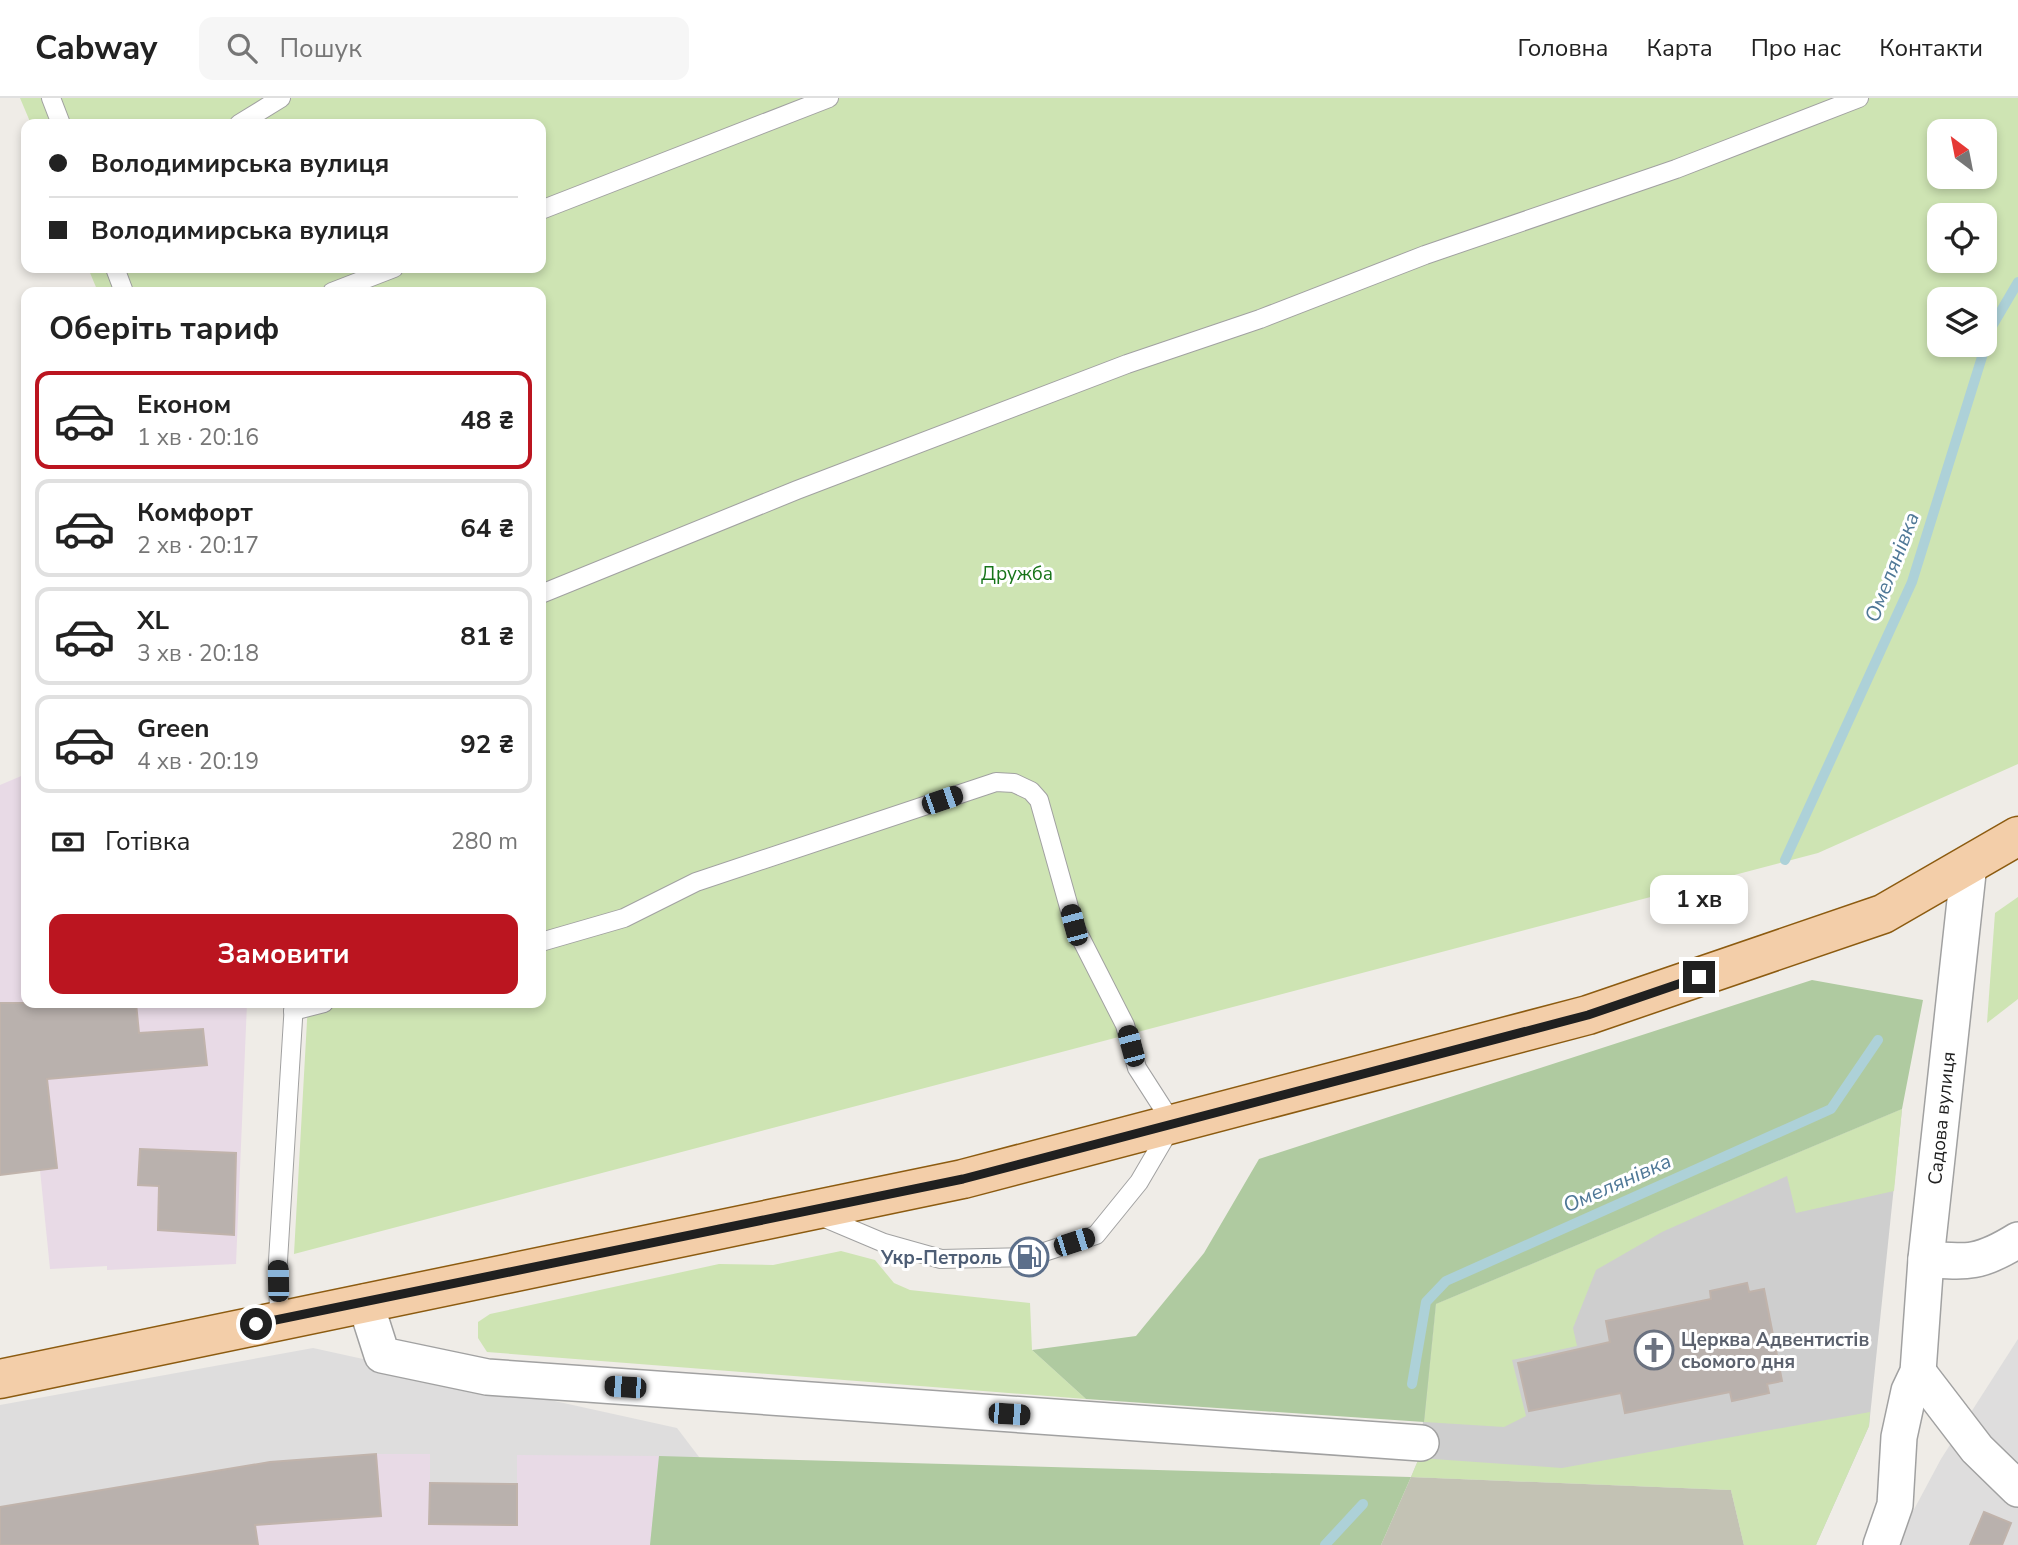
<!DOCTYPE html>
<html lang="uk">
<meta charset="utf-8">
<style>
:root{--surface:#fff;--page:#f6f6f6;--text:#222;--muted:#767676;--line:#e0e0e0;--accent:#bb1520}
body{margin:0;font-family:"Nunito Sans",sans-serif;background:var(--page);color:var(--text);height:100vh;display:flex;flex-direction:column;font-size:26px;white-space:nowrap}
*{box-sizing:border-box;margin:0}
p{font-size:23px;color:var(--muted)}
.icon{flex:none;width:38px;height:38px;fill:none;stroke:currentColor;stroke-width:2;stroke-linecap:round;stroke-linejoin:round}
.map{position:relative;flex:1;overflow:hidden}
.drawer{position:absolute;left:21px;top:189px;width:525px;height:721px;display:flex;flex-direction:column;background:var(--surface);border-radius:14px;box-shadow:0 4px 10px #0003}
.drawer>*{flex:none}
.guide{position:absolute;left:21px;top:21px;width:525px;height:154px;border-radius:14px;box-shadow:0 4px 10px #0003;display:grid;align-content:center;height:154px;padding:0 28px;background:var(--surface)}
.needle{width:46px;rotate:328deg}
.buttons{position:absolute;left:1927px;top:21px;display:grid;gap:14px}
.buttons a{display:grid;place-items:center;width:70px;height:70px;border-radius:14px;background:var(--surface);box-shadow:0 4px 10px #0003;font-size:35px}
.end{position:absolute;width:32px;height:32px;margin:-16px;border:9px solid #202020;background:#fff;box-shadow:0 0 0 4px #fff}
.from{border-radius:50%}
.bubble{position:absolute;height:49px;border-radius:14px;background:var(--surface);box-shadow:0 4px 10px #0003;font-size:23px;font-weight:700;line-height:49px;text-align:center}
.car{position:absolute;width:21px;height:42px;margin:-21px -10px;border-radius:9px;box-shadow:0 0 5px 2px #0007;background:linear-gradient(#222 24%,#8ab4d8 0 40%,#222 0 76%,#8ab4d8 0 86%,#222 0)}
.guide b{display:flex;align-items:center;gap:24px;height:66px;font-size:26px}
.guide b+b{border-top:2px solid var(--line)}
.guide i{width:18px;height:18px;background:var(--text)}
ul{padding:0;list-style:none}
li{display:flex;align-items:center;gap:21px;height:98px;margin:0 14px 10px;padding:0 14px;border:4px solid var(--line);border-radius:14px}
li div{flex:1}
li b{display:block;font-size:26px}
li em{font-style:normal;font-weight:700}
li.on{border-color:var(--accent)}
li>.icon{width:63px;height:63px;stroke-width:1.5}
h2{padding:0 28px;font-size:32px;line-height:84px}
.pay{display:flex;align-items:center;gap:18px;height:77px;padding:0 28px;font-size:26px}
.pay p{margin-inline-start:auto}
.button{display:flex;gap:14px;margin-top:auto;padding:14px 28px}
.button a{flex:1;height:80px;border-radius:14px;background:var(--accent);color:#fff;font-size:28px;font-weight:700;line-height:80px;text-align:center}
header{display:flex;align-items:center;gap:42px;box-sizing:border-box;height:98px;padding:0 35px;background:var(--surface);border-bottom:2px solid var(--line)}
header strong{font-size:33px}
nav{display:flex;gap:38px;margin-inline-start:auto;font-size:24px}
.search{width:490px;height:63px;background:var(--page);display:flex;align-items:center;gap:18px;box-sizing:border-box;padding:0 24px;border-radius:14px;color:var(--muted);font-size:26px}
.map>svg:first-child{display:block}
.residential{fill:#dedddd}
.industrial{fill:#e8dae6}
.religious{fill:#cecece}
.construction{fill:#c3c2b4}
.grass{fill:#cee4b3;fill-rule:evenodd}
.forest{fill:#afcaa0}
.lines{fill:none;stroke-linecap:round;stroke-linejoin:round}
.stream{stroke:#add1d8;stroke-width:10}
.building{fill:#b9b1ad;stroke:#c0b3ab;stroke-width:2}
.service-casing{stroke:#a1a1a1;stroke-width:20}
.minor-casing{stroke:#a1a1a1;stroke-width:38}
.primary-casing{stroke:#8c5b10;stroke-width:41}
.service{stroke:#fff;stroke-width:18}
.minor{stroke:#fff;stroke-width:35}
.primary{stroke:#f3cea9;stroke-width:38}
.route{stroke:#202020;stroke-width:9}
.labels{text-anchor:middle;stroke-width:6;stroke-linejoin:round;paint-order:stroke}
.park-label{font-size:19px;fill:#177419;stroke:#fff}
.street-label{font-size:19px;fill:#202020;stroke:#fff}
.service-label{font-size:19px;font-weight:bold;fill:#4e5e75;stroke:#fff;text-anchor:end}
.worship-label{font-size:19px;font-weight:bold;fill:#5b616d;stroke:#fff;text-anchor:start}
.water-label{font-size:21px;font-style:italic;fill:#4f7897;stroke:#fff}
</style>
<header>
<strong>Cabway</strong>
<div class="search"><svg class="icon" aria-label="search" viewBox="0 0 24 24"><circle cx="10" cy="10" r="6"/><path d="M15 15l6 6"/></svg>Пошук</div>
<nav><a>Головна</a><a>Карта</a><a>Про нас</a><a>Контакти</a></nav>
</header>
<div class="map">
<svg width="2018" height="1447" viewBox="0 0 2018 1447">
<rect width="100%" height="100%" fill="#efece7"/>
<!-- residential -->
<g class="residential">
<polygon points="2018,1241 2018,1447 1895,1447 1941,1361"/>
<polygon points="313,1250 677,1330 766,1447 0,1447 0,1307"/>
</g>
<!-- industrial -->
<g class="industrial">
<polygon points="26,676 26,905 247,905 236,1166 107,1172 107,1168 50,1171 40,1072 0,1050 0,687"/>
<polygon points="376,1356 430,1356 430,1385 517,1386 517,1357 659,1358 650,1447 0,1447 270,1364"/>
</g>
<!-- religious -->
<polygon class="religious" points="1902,1011 1869,1328 1816,1447 1744,1447 1731,1392 1411,1379 1419,1360 1436,1206"/>
<!-- construction -->
<polygon class="construction" points="1411,1379 1731,1392 1744,1447 1381,1447"/>
<!-- grass -->
<g class="grass">
<path d="M 20,0 L 2018,0 L 2018,666 L 1818,755 L 294,1156 L 308,905 L 541,905 L 541,194 L 98,194 L 88,170 L 541,170 L 541,26 L 31,26 ZM 1939,33 L 1984,33 L 1984,79 L 1939,79 ZM 1939,117 L 1984,117 L 1984,163 L 1939,163 ZM 1939,201 L 1984,201 L 1984,247 L 1939,247 Z"/>
<polygon points="2018,799 2018,901 1987,925 1995,815"/>
<polygon points="1902,1011 1894,1093 1796,1115 1787,1078 1662,1134 1596,1172 1573,1230 1577,1248 1512,1262 1526,1318 1504,1329 1424,1324 1436,1206"/>
<polygon points="841,1153 875,1162 894,1185 910,1192 1030,1205 1032,1252 1086,1301 487,1254 478,1240 478,1224 490,1216 719,1166 773,1167"/>
<polygon points="1870,1314 1869,1328 1816,1447 1744,1447 1731,1392 1411,1379 1419,1360 1562,1370"/>
</g>
<!-- forest -->
<g class="forest">
<polygon points="1812,882 1923,902 1902,1011 1436,1206 1424,1324 1086,1301 1032,1252 1136,1238 1204,1155 1259,1061"/>
<polygon points="659,1358 1410,1379 1411,1379 1381,1447 650,1447"/>
</g>
<g class="lines">
<!-- stream -->
<g class="stream">
<polyline points="1785,762 1912,484 1991,230 2018,184"/>
<polyline points="1412,1286 1426,1204 1446,1183 1831,1011 1878,942"/>
<polyline points="1325,1447 1363,1406"/>
</g>
</g>
<!-- building -->
<g class="building">
<polygon points="0,905 136,905 139,935 203,931 207,967 47,981 57,1070 0,1077"/>
<polygon points="140,1051 236,1055 234,1137 158,1132 159,1088 138,1087"/>
<polygon points="1747,1185 1749,1194 1764,1191 1782,1283 1767,1286 1769,1295 1732,1303 1730,1294 1625,1315 1621,1295 1529,1313 1518,1265 1610,1244 1606,1223 1711,1201 1710,1193"/>
<polygon points="376,1356 381,1418 255,1427 258,1447 0,1447 0,1409 270,1364"/>
<polygon points="430,1385 517,1386 517,1427 429,1426"/>
<polygon points="1984,1414 2011,1425 2002,1447 1970,1447"/>
</g>
<g class="lines">
<defs>
<g id="service">
<polyline points="51,0 61,26"/>
<polyline points="239,26 281,0"/>
<polyline points="541,112 829,0"/>
<polyline points="115,170 124,194"/>
<polyline points="332,194 394,170"/>
<polyline points="541,496 797,392 1127,266 1260,221 1425,157 1676,71 1859,0"/>
<polyline points="541,844 624,820 696,784 996,684 1014,685 1031,693 1039,702 1074,827 1125,927 1137,970 1173,1026 1139,1084 1096,1137 1029,1159 941,1161 884,1145 820,1118"/>
<polyline points="293,913 324,905"/>
<polyline points="279,1221 278,1163 294,905"/>
</g>
<g id="minor">
<path d="M 1926,1161 C 1968,1165 1981,1165 2018,1142"/>
<polyline points="365,1204 382,1257 487,1279 1421,1345"/>
<polyline points="1918,1274 1977,1351 2018,1391"/>
<polyline points="1881,1447 1895,1407 1899,1339 1909,1293 1918,1274 1926,1161 1969,766"/>
</g>
<polyline id="primary" points="0,1281 963,1081 1588,917 1883,816 2018,738"/>
</defs>
<!-- service casing -->
<use href="#service" class="service-casing"/>
<!-- minor casing -->
<use href="#minor" class="minor-casing"/>
<!-- primary casing -->
<use href="#primary" class="primary-casing"/>
<!-- service -->
<use href="#service" class="service"/>
<!-- minor -->
<use href="#minor" class="minor"/>
<!-- primary -->
<use href="#primary" class="primary"/>
</g>
<g class="lines">
<!-- route -->
<polyline class="route" points="256,1226 963,1081 1588,917 1699,879"/>
</g>
<!-- icons -->
<defs>
<symbol id="fuel-ring" viewBox="-11 -11 22 22"><circle r="9.5" fill="#fff" stroke="#5c6f8a" stroke-width="1.5"/><path d="M-5.5-6h7V0h2V4h1.3V-2.5L3-4.5l.8-.8L6-3V5H2.5V1h-1V6h-7ZM-4.2-4.7v3.2H.2V-4.7Z" fill="#5c6f8a"/></symbol>
<symbol id="church-ring" viewBox="-11 -11 22 22"><circle r="9.5" fill="#fff" stroke="#6b7280" stroke-width="1.5"/><path d="M-1.2-6h2.4v3.5h3.3v2.4h-3.3V6h-2.4V-.1h-3.3v-2.4h3.3Z" fill="#6b7280"/></symbol>
</defs>
<g fill-rule="evenodd">
<use href="#fuel-ring" x="1007" y="1137" width="44" height="44"/>
<use href="#church-ring" x="1632" y="1230" width="44" height="44"/>
</g>
<g class="labels">
<!-- park labels -->
<g class="park-label">
<text x="1017" y="482">Дружба</text>
</g>
<!-- street labels -->
<g class="street-label">
<text transform="translate(1941 1020) rotate(-84)" y="7">Садова вулиця</text>
</g>
<!-- service labels -->
<g class="service-label">
<text x="1002" y="1166">Укр-Петроль</text>
</g>
<!-- worship labels -->
<g class="worship-label">
<text x="1681" y="1248">Церква Адвентистів<tspan x="1681" dy="22">сьомого дня</tspan></text>
</g>
<!-- water labels -->
<g class="water-label">
<text transform="translate(1892 469) rotate(-69)" y="7">Омелянівка</text>
<text transform="translate(1617 1085) rotate(-24)" y="7">Омелянівка</text>
</g>
</g>
</svg>
<div class="buttons">
<a><svg class="needle" viewBox="-14 -14 28 28"><path d="M0-13l5 13h-10z" fill="#e53935"/><path d="M0 13l5-13h-10z" fill="#767676"/></svg></a>
<a><svg class="icon" aria-label="locate" viewBox="0 0 24 24"><circle cx="12" cy="12" r="6"/><path d="M12 2v4M12 18v4M2 12h4M18 12h4"/></svg></a>
<a><svg class="icon" aria-label="layers" viewBox="0 0 24 24"><path d="M12 4l9 5-9 5-9-5zM3 14l9 5 9-5"/></svg></a>
</div>
<i class="end from" style="left:256px;top:1226px"></i>
<i class="end" style="left:1699px;top:879px"></i>
<div class="bubble" style="left:1650px;top:777px;width:98px">1 хв</div>
<i class="car" style="left:942px;top:702px;rotate:71deg"></i>
<i class="car" style="left:1074px;top:827px;rotate:345deg"></i>
<i class="car" style="left:1131px;top:948px;rotate:345deg"></i>
<i class="car" style="left:1074px;top:1144px;rotate:72deg"></i>
<i class="car" style="left:278px;top:1183px;rotate:359deg"></i>
<i class="car" style="left:625px;top:1289px;rotate:274deg"></i>
<i class="car" style="left:1009px;top:1316px;rotate:94deg"></i>
<div class="guide">
<b><i class="from"></i>Володимирська вулиця</b>
<b><i></i>Володимирська вулиця</b>
</div>
<section class="drawer">
<h2>Оберіть тариф</h2>
<ul>
<li class="on"><svg class="icon" aria-label="car" viewBox="0 0 24 24"><path d="M5 17H2v-5l4-1 3-4h7l3 4 3 1v5h-3M9 17h6M6 11h13"/><circle cx="7" cy="17" r="2"/><circle cx="17" cy="17" r="2"/></svg><div><b>Економ</b><p>1 хв · 20:16</p></div><em>48 ₴</em></li>
<li><svg class="icon" aria-label="car" viewBox="0 0 24 24"><path d="M5 17H2v-5l4-1 3-4h7l3 4 3 1v5h-3M9 17h6M6 11h13"/><circle cx="7" cy="17" r="2"/><circle cx="17" cy="17" r="2"/></svg><div><b>Комфорт</b><p>2 хв · 20:17</p></div><em>64 ₴</em></li>
<li><svg class="icon" aria-label="car" viewBox="0 0 24 24"><path d="M5 17H2v-5l4-1 3-4h7l3 4 3 1v5h-3M9 17h6M6 11h13"/><circle cx="7" cy="17" r="2"/><circle cx="17" cy="17" r="2"/></svg><div><b>XL</b><p>3 хв · 20:18</p></div><em>81 ₴</em></li>
<li><svg class="icon" aria-label="car" viewBox="0 0 24 24"><path d="M5 17H2v-5l4-1 3-4h7l3 4 3 1v5h-3M9 17h6M6 11h13"/><circle cx="7" cy="17" r="2"/><circle cx="17" cy="17" r="2"/></svg><div><b>Green</b><p>4 хв · 20:19</p></div><em>92 ₴</em></li>
</ul>
<div class="pay"><svg class="icon" aria-label="cash" viewBox="0 0 24 24"><path d="M3 7h18v10H3z"/><circle cx="12" cy="12" r="2"/></svg>Готівка<p>280 m</p></div>
<div class="button"><a>Замовити</a></div>
</section>
</div>
